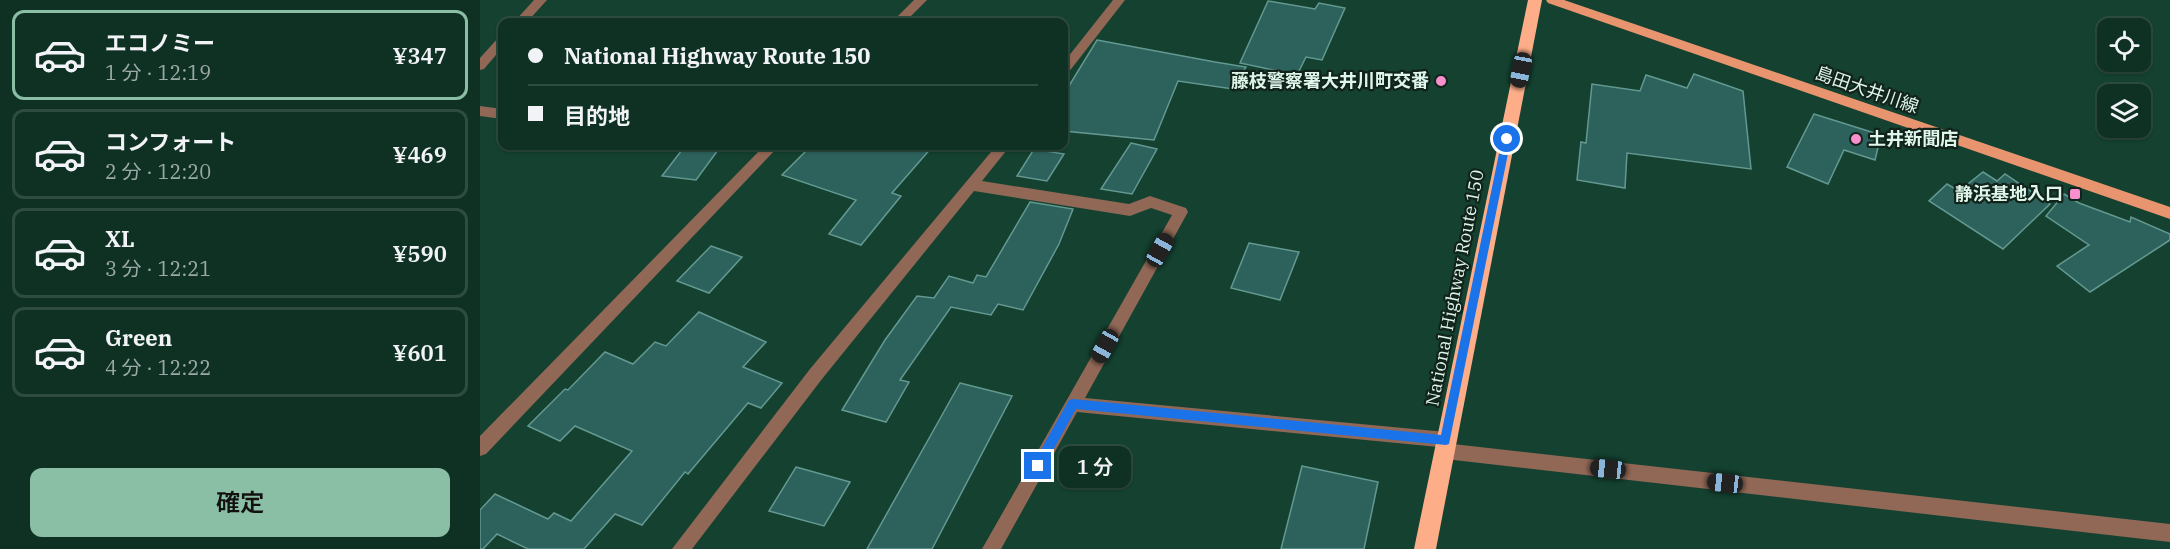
<!DOCTYPE html>
<html lang="ja">
<meta charset="utf-8">
<style>
:root{--surface:#0f3124;--page:#1d3d31;--text:#f1f3f6;--muted:#9ba9a6;--line:#2f4c41;--accent:#8abfa5}
body{margin:0;font-family:"IBM Plex Serif","Noto Sans JP",serif;background:var(--page);color:var(--text);height:100vh;display:flex;flex-direction:column;font-size:22px;white-space:nowrap}
*{box-sizing:border-box;margin:0}
p{font-size:20px;color:var(--muted)}
.icon{flex:none;width:33px;height:33px;fill:none;stroke:currentColor;stroke-width:2;stroke-linecap:round;stroke-linejoin:round}
.map{position:relative;flex:1;overflow:hidden}
.sheet{display:flex;flex-direction:column;background:var(--surface);width:480px}
.sheet>*{flex:none}
.hud{position:absolute;left:18px;top:18px;width:570px;height:132px;border-radius:12px;box-shadow:0 2px 4px #0004,0 0 0 2px var(--line);display:grid;align-content:center;height:132px;padding:0 30px;background:var(--surface)}
.controls{position:absolute;left:1617px;top:18px;display:grid;gap:12px}
.controls a{display:grid;place-items:center;width:54px;height:54px;border-radius:12px;background:var(--surface);box-shadow:0 2px 4px #0004,0 0 0 2px var(--line);font-size:30px}
.end{position:absolute;width:27px;height:27px;margin:-14px;border:8px solid #1a73e8;background:#fff;box-shadow:0 0 0 3px #fff}
.from{border-radius:50%}
.bubble{position:absolute;height:42px;border-radius:12px;background:var(--surface);box-shadow:0 2px 4px #0004,0 0 0 2px var(--line);font-size:20px;font-weight:600;line-height:42px;text-align:center}
.car{position:absolute;width:18px;height:36px;margin:-18px -9px;border-radius:8px;box-shadow:0 0 4px 2px #0007;background:linear-gradient(#222 24%,#8ab4d8 0 40%,#222 0 76%,#8ab4d8 0 86%,#222 0)}
.hud b{display:flex;align-items:center;gap:21px;height:57px;font-size:22px}
.hud b+b{border-top:2px solid var(--line)}
.hud i{width:15px;height:15px;background:var(--text)}
ul{padding:10px 0 0;list-style:none}
li{display:flex;align-items:center;gap:18px;height:90px;margin:0 12px 9px;padding:0 18px;border:3px solid var(--line);border-radius:12px}
li div{flex:1}
li b{display:block;font-size:22px}
li em{font-style:normal;font-weight:600}
li.selected{border-color:var(--accent)}
li>.icon{width:54px;height:54px;stroke-width:1.5}
.action{display:flex;gap:12px;margin-top:auto;padding:12px 30px}
.action a{flex:1;height:69px;border-radius:12px;background:var(--accent);color:#111;font-size:24px;font-weight:600;line-height:69px;text-align:center}
main{display:flex;flex:1;min-height:0}
.map>svg:first-child{display:block}
.building{fill:#2d625c;stroke:#649992;stroke-width:1.5}
.lines{fill:none;stroke-linecap:round;stroke-linejoin:round}
.minor{fill:#916856;fill-rule:evenodd}
.major{fill:#e8956f;fill-rule:evenodd}
.highway{fill:#fead89;fill-rule:evenodd}
.route{fill:#1a73e8}
.poi-dot{fill:#f890cd;stroke:#11231b;stroke-width:2}
.labels{text-anchor:middle;stroke-width:4.5;stroke-linejoin:round;paint-order:stroke}
.poi-label{font-size:18px;font-weight:bold;fill:#dff6eb;stroke:#11231b;text-anchor:end}
.street-label{font-size:18px;fill:#dff6eb;stroke:#11231b}
</style>
<main>
<section class="sheet">
<ul>
<li class="selected"><svg class="icon" aria-label="car" viewBox="0 0 24 24"><path d="M5 17H2v-5l4-1 3-4h7l3 4 3 1v5h-3M9 17h6M6 11h13"/><circle cx="7" cy="17" r="2"/><circle cx="17" cy="17" r="2"/></svg><div><b>エコノミー</b><p>1 分 · 12:19</p></div><em>¥347</em></li>
<li><svg class="icon" aria-label="car" viewBox="0 0 24 24"><path d="M5 17H2v-5l4-1 3-4h7l3 4 3 1v5h-3M9 17h6M6 11h13"/><circle cx="7" cy="17" r="2"/><circle cx="17" cy="17" r="2"/></svg><div><b>コンフォート</b><p>2 分 · 12:20</p></div><em>¥469</em></li>
<li><svg class="icon" aria-label="car" viewBox="0 0 24 24"><path d="M5 17H2v-5l4-1 3-4h7l3 4 3 1v5h-3M9 17h6M6 11h13"/><circle cx="7" cy="17" r="2"/><circle cx="17" cy="17" r="2"/></svg><div><b>XL</b><p>3 分 · 12:21</p></div><em>¥590</em></li>
<li><svg class="icon" aria-label="car" viewBox="0 0 24 24"><path d="M5 17H2v-5l4-1 3-4h7l3 4 3 1v5h-3M9 17h6M6 11h13"/><circle cx="7" cy="17" r="2"/><circle cx="17" cy="17" r="2"/></svg><div><b>Green</b><p>4 分 · 12:22</p></div><em>¥601</em></li>
</ul>
<div class="action"><a>確定</a></div>
</section>
<div class="map">
<svg width="1690" height="549" viewBox="0 0 1690 549">
<rect width="100%" height="100%" fill="#144130"/>
<!-- building -->
<g class="building">
<polygon points="788,1 835,9 839,3 865,8 842,60 826,57 817,75 760,63"/>
<polygon points="617,40 735,62 766,67 753,89 698,81 674,140 584,131 584,94"/>
<polygon points="1214,74 1263,91 1271,169 1147,153 1145,188 1097,180 1101,142 1106,143 1112,84 1160,91 1166,75 1207,88"/>
<polygon points="1334,114 1401,135 1395,160 1364,150 1348,184 1307,167"/>
<polygon points="651,143 677,149 652,194 621,189"/>
<polygon points="205,146 241,146 216,180 182,176"/>
<polygon points="331,146 453,146 412,193 421,196 381,245 349,234 376,200 302,175"/>
<polygon points="554,149 584,154 567,181 537,176"/>
<polygon points="1503,172 1517,181 1525,174 1570,204 1523,249 1449,201 1467,184 1479,191"/>
<polygon points="1584,194 1599,203 1650,222 1651,217 1690,234 1690,240 1610,292 1577,266 1609,245 1566,216"/>
<polygon points="550,202 593,209 579,244 543,310 518,304 511,315 471,307 420,380 429,382 406,422 362,410 405,340 437,296 454,298 469,276 493,283 497,275 506,277"/>
<polygon points="769,243 819,252 800,300 751,288"/>
<polygon points="231,246 262,257 229,293 197,281"/>
<polygon points="219,312 286,342 263,367 302,383 281,408 268,403 208,474 205,472 162,525 135,514 104,549 48,549 17,534 3,549 0,549 0,510 15,494 68,519 74,513 91,521 152,451 95,426 80,441 48,426 85,389 88,390 125,352 153,364 175,342 186,346"/>
<polygon points="480,383 532,396 452,549 387,549"/>
<polygon points="822,466 898,482 884,549 801,549"/>
<polygon points="316,467 370,482 344,526 289,511"/>
</g>
<g class="lines">
<!-- minor -->
<g class="minor">
<polygon points="54,0 67,0 47,22 34,22"/>
<polygon points="434,0 447,0 425,22 412,22"/>
<polygon points="633,0 645,0 588,73 584,74 584,62"/>
<polygon points="22,37 22,48 4,69 0,70 0,58 18,38"/>
<polygon points="0,106 22,109 22,119 0,116"/>
<polygon points="284,146 299,146 6,454 0,456 0,436"/>
<polygon points="516,146 530,146 502,181 649,204 670,196 706,208 708,212 605,398 966,432 972,435 974,440 973,444 1690,524 1690,542 965,459 959,457 957,451 958,447 597,412 521,549 502,549 692,215 671,208 650,216 494,191 342,379 212,549 192,549 330,369"/>
</g>
<!-- major -->
<polygon class="major" points="1066,0 1084,0 1690,207 1690,219 1068,3"/>
<!-- highway -->
<polygon class="highway" points="1048,0 1062,0 956,549 934,549"/>
</g>
<!-- route -->
<polygon class="route" points="1027,136 1031,139 969,444 966,445 596,409 562,470 554,470 554,462 589,400 593,399 961,435 1022,139"/>
<!-- markers -->
<g class="poi-dot">
<circle cx="961" cy="81" r="6"/>
<circle cx="1376" cy="139" r="6"/>
<rect x="1589" y="188" width="12" height="12" rx="3"/>
</g>
<g class="labels">
<!-- poi labels -->
<g class="poi-label">
<text x="949" y="87">藤枝警察署大井川町交番</text>
<text x="1388" y="145" text-anchor="start">土井新聞店</text>
<text x="1583" y="200">静浜基地入口</text>
</g>
<!-- street labels -->
<g class="street-label">
<text transform="translate(1387 90) rotate(19)" y="6">島田大井川線</text>
<text transform="translate(975 288) rotate(-79)" y="6">National Highway Route 150</text>
</g>
</g>
</svg>
<div class="controls">
<a><svg class="icon" aria-label="locate" viewBox="0 0 24 24"><circle cx="12" cy="12" r="6"/><path d="M12 2v4M12 18v4M2 12h4M18 12h4"/></svg></a>
<a><svg class="icon" aria-label="layers" viewBox="0 0 24 24"><path d="M12 4l9 5-9 5-9-5zM3 14l9 5 9-5"/></svg></a>
</div>
<i class="end from" style="left:1027px;top:139px"></i>
<i class="end" style="left:558px;top:466px"></i>
<div class="bubble" style="left:579px;top:446px;width:72px">1 分</div>
<i class="car" style="left:1041px;top:70px;rotate:191deg"></i>
<i class="car" style="left:680px;top:250px;rotate:29deg"></i>
<i class="car" style="left:625px;top:346px;rotate:209deg"></i>
<i class="car" style="left:1128px;top:469px;rotate:276deg"></i>
<i class="car" style="left:1245px;top:483px;rotate:276deg"></i>
<div class="hud">
<b><i class="from"></i>National Highway Route 150</b>
<b><i></i>目的地</b>
</div>
</div>
</main>
